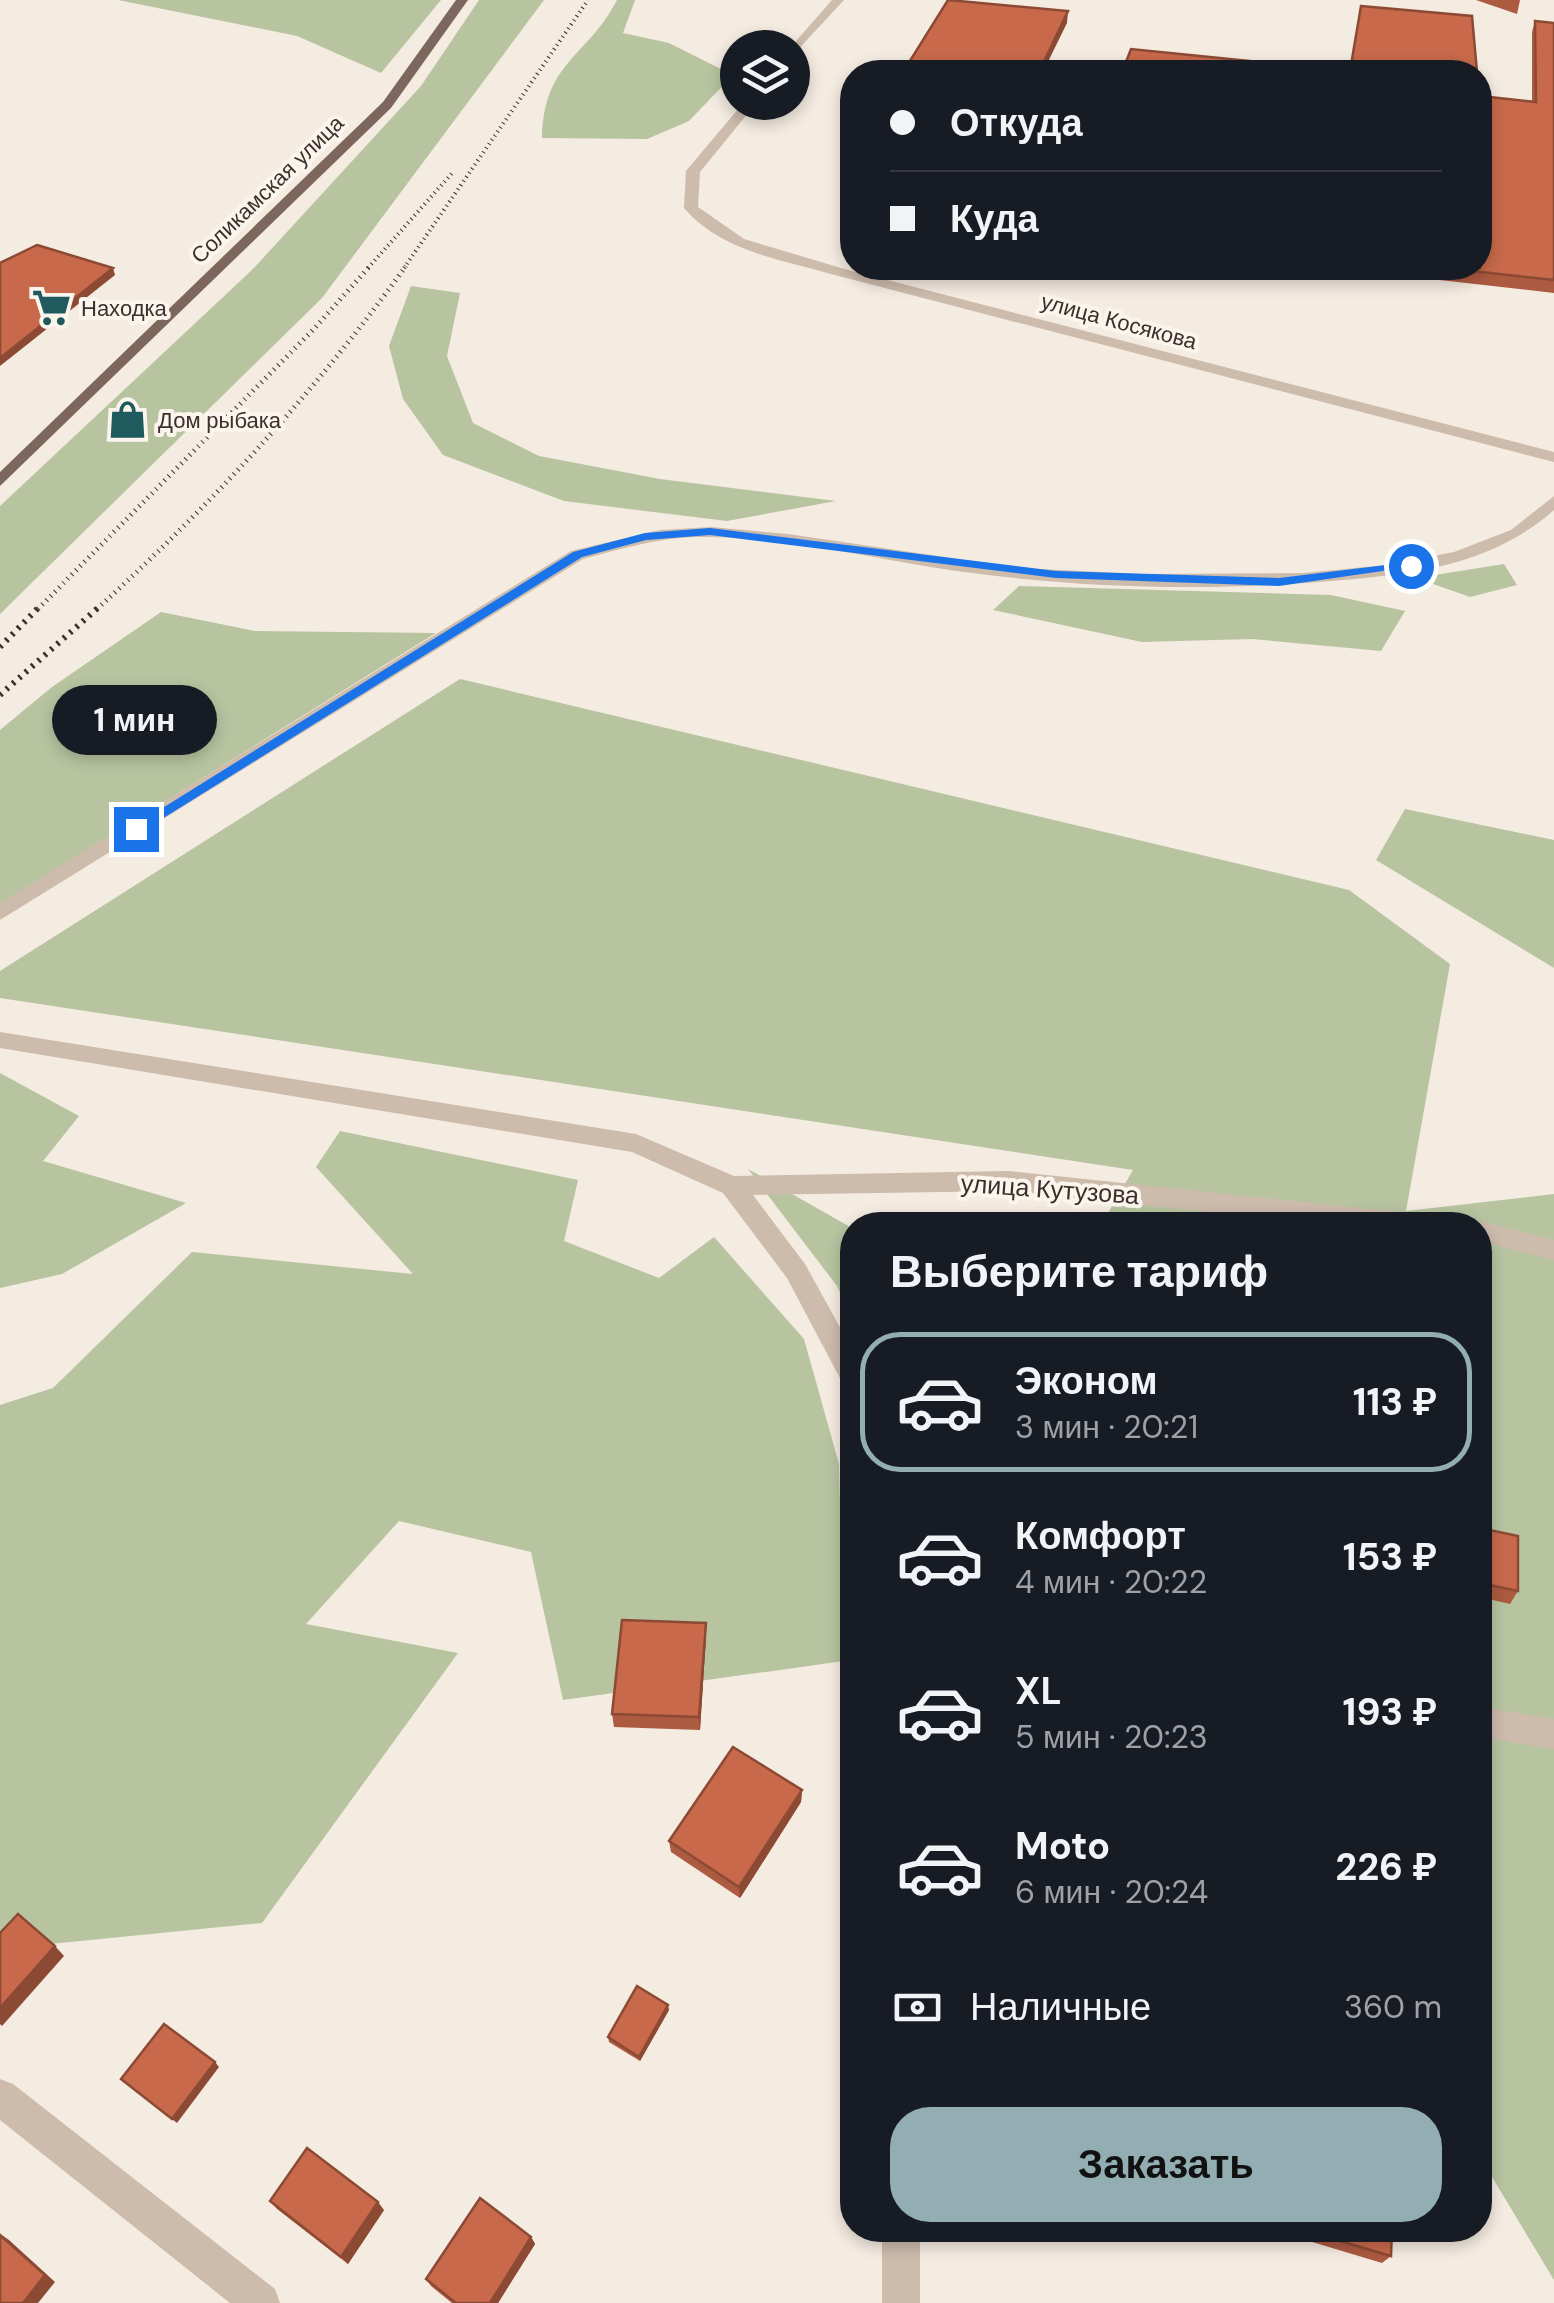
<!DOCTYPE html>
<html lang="ru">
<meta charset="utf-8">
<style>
:root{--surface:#171b24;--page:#242831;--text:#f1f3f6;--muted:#9ea1a6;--line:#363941;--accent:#92aeb2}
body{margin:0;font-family:"DM Sans",sans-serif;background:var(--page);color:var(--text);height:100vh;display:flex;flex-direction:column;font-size:38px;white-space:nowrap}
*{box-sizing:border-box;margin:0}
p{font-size:32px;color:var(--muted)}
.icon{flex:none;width:55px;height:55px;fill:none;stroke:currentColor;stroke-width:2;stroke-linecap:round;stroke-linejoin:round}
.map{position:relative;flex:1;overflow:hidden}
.side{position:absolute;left:840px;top:1212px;width:652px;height:1030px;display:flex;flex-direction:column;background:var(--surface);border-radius:40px;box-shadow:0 5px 15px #0003}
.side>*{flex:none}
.banner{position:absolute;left:840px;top:60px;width:652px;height:220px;border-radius:40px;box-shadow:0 5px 15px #0003;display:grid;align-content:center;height:220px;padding:0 50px;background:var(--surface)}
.fabs{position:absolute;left:720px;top:30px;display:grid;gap:20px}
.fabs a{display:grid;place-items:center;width:90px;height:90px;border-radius:50%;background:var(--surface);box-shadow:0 5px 15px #0003;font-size:50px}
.end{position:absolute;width:45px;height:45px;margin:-22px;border:12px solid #1a73e8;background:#fff;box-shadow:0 0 0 5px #fff}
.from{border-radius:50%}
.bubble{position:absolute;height:70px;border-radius:35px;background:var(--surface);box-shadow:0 5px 15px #0003;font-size:32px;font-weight:700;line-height:70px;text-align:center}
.banner b{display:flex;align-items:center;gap:35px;height:95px;font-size:38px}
.banner b+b{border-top:2px solid var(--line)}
.banner i{width:25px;height:25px;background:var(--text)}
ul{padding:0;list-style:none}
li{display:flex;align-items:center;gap:30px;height:140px;margin:0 20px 15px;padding:0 30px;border:5px solid transparent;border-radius:40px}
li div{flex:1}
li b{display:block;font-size:38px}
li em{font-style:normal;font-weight:700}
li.selected{border-color:var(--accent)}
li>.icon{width:90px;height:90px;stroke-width:1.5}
h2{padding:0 50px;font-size:45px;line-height:120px}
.pay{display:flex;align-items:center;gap:25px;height:110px;padding:0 50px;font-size:38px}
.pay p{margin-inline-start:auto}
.primary-button{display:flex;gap:20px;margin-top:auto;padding:20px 50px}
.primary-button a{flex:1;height:115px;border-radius:40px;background:var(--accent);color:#111;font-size:40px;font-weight:700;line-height:115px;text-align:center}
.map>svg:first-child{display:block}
.green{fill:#b8c4a0}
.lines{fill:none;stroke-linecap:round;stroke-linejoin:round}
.street{fill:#cdbbac;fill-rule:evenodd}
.primary{fill:#7d675c;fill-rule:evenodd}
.rail-far2{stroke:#3b302b;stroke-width:4;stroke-dasharray:1 4;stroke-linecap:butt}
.rail-far1{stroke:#3b302b;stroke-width:5;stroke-dasharray:1 5;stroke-linecap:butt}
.rail{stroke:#3b302b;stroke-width:6;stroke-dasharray:2.5 6;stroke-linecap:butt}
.wall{fill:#ac5a40}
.shaded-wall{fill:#8c4a34}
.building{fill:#c8694b;stroke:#8c4a34;stroke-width:2.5}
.route{fill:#1a73e8}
.labels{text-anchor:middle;stroke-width:8;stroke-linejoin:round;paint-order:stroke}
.far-street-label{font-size:22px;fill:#3b302b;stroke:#fbf5ee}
.far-poi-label{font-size:22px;fill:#3b302b;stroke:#fbf5ee;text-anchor:start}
.street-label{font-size:25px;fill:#3b302b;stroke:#fbf5ee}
</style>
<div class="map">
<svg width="1554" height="2303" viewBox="0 0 1554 2303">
<rect width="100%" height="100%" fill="#f4ebe1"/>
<!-- green -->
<g class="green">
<polygon points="118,0 441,0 381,73 297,36"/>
<polygon points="479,0 544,0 322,298 0,614 0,506 253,269 421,86"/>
<path d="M 617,0 L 635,0 L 623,33 L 669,43 L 733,75 L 689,121 L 647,139 L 542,138 C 544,61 587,58 617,0 Z"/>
<polygon points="411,286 460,293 447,356 473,423 539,456 660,479 836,501 727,521 564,501 443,455 403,399 389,346"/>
<polygon points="1504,564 1517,585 1470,597 1416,578"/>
<polygon points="1019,586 1331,595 1405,611 1381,651 1252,639 1142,642 993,610"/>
<polygon points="161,612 255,631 436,633 0,904 0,730 52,687"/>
<polygon points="460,679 1349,890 1450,964 1406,1211 1554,1194 1554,2280 1480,2157 1480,1225 1101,1225 1133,1170 0,998 0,971"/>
<polygon points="1405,809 1554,840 1554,968 1376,860"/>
<polygon points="0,1073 79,1116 43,1161 186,1203 62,1274 0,1288"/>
<polygon points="340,1131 578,1180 564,1241 659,1278 714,1237 804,1339 839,1464 844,1661 563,1700 531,1552 399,1521 306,1624 458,1653 262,1923 0,1949 0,1405 53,1388 192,1252 413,1274 316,1167"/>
<polygon points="748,1169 852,1228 852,1319 837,1286"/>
</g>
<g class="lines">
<!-- street -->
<g class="street">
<polygon points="832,0 844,0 792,56 790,48"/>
<path d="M 744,102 L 757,102 L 700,172 L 698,207 L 744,239 L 841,268 L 1554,452 L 1554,462 L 831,274 C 779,259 721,251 684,208 L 686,171 Z"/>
<path d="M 1554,496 L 1554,510 C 1494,563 1421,573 1343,580 C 1223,591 1099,589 980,574 C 886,563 790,535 695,537 C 657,538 620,549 583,559 L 0,920 L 0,903 L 571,551 L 660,530 L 711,527 L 788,534 L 1020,568 L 1141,574 L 1304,573 L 1386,565 L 1454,552 L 1511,530 Z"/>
<polygon points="0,1032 636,1134 734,1176 1008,1171 1426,1215 1435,1218 1439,1225 1331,1225 1008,1191 753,1195 805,1264 852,1349 852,1386 842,1382 787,1278 723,1193 632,1152 0,1048"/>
<polygon points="1480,1221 1554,1240 1554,1260 1480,1241 1480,1225 1470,1225"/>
<polygon points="1480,1707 1554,1719 1554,1749 1480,1737"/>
<polygon points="0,2079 13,2084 275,2289 280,2303 230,2303 0,2120"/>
<rect x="882" y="2230" width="38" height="73"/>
</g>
<!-- primary -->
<polygon class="primary" points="456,0 468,0 391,108 0,486 0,472 383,102"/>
<!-- rail-far2 -->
<g class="rail-far2">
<polyline points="368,268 454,171"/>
<polyline points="404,268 588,0"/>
</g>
<!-- rail-far1 -->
<g class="rail-far1">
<polyline points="38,609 313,330 370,266"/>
<path d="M 97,609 C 212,504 315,392 406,266"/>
</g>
<!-- rail -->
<g class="rail">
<polyline points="0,647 40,606"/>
<polyline points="0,695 100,606"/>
</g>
</g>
<!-- wall -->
<g class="wall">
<polygon points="1476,0 1520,0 1517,14"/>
<polygon points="1535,21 1554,23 1554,293 1333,268 1480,268 1532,101 1532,32"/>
<polygon points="1480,1528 1518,1591 1510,1604 1480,1597"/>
<polygon points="706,1623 706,1636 700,1730 614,1727 612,1714"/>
<polygon points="802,1790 801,1802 740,1898 671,1852 669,1841"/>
<polygon points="669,2010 640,2061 609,2042 608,2037"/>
<polygon points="270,2201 384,2210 348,2264 277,2209"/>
<polygon points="1289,2230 1392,2230 1391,2256 1382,2263 1289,2235"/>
<polygon points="531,2237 535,2244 498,2303 452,2303 431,2286 426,2279"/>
</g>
<!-- shaded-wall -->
<g class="shaded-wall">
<polygon points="1068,11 1067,23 1043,72 1039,72"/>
<polygon points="113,268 115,275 0,366 0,358"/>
<polygon points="706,1623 706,1636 700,1730 699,1717"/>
<polygon points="802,1790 801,1802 740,1898 739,1887"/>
<polygon points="55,1946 64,1956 2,2026 0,2024 0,2008"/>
<polygon points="668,2005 669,2010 640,2061 639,2057"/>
<polygon points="215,2062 219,2067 177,2123 172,2119"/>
<polygon points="378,2202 384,2210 348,2264 341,2257"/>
<polygon points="0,2234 9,2240 55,2282 38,2303 23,2303"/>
<polygon points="531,2237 535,2244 498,2303 490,2303"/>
</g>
<!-- building -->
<g class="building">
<polygon points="948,0 1068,11 1039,72 903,72"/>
<polygon points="1361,6 1472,16 1477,72 1122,72 1131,49 1350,71"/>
<polygon points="1535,21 1554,23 1554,280 1446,268 1480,268 1480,96 1536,102"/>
<polygon points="37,245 113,268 0,358 0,263"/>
<polygon points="1480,1528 1518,1536 1518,1591 1480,1583"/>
<polygon points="622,1620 706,1623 699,1717 612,1714"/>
<polygon points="733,1747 802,1790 739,1887 669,1841"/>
<polygon points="18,1914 55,1946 0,2008 0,1933"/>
<polygon points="637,1986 668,2005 639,2057 608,2037"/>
<polygon points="164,2024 215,2062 172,2119 121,2079"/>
<polygon points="307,2148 378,2202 341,2257 270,2201"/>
<polygon points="480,2198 531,2237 490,2303 456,2303 426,2279"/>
<polygon points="1303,2230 1392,2230 1391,2256"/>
<polygon points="0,2235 45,2275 23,2303 0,2303"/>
</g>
<!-- route -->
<polygon class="route" points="710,528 1056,571 1279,578 1411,562 1417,566 1279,586 1056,578 710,535 646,540 582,557 141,832 129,829 573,552 645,533"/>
<!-- icons -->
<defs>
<symbol id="supermarket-bare" viewBox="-9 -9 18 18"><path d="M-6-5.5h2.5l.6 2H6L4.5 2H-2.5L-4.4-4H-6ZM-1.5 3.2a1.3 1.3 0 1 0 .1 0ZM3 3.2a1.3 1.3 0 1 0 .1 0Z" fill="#1f5a5e" stroke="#fbf5ee" stroke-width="2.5" paint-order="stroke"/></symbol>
<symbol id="shop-bare" viewBox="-9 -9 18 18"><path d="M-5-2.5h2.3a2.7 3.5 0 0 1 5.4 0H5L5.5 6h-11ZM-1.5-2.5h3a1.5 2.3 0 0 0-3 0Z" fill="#1f5a5e" stroke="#fbf5ee" stroke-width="2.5" paint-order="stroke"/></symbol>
</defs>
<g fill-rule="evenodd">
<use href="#supermarket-bare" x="24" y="280" width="55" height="55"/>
<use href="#shop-bare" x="100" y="392" width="55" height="55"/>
</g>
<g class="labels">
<!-- far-street labels -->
<g class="far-street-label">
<text transform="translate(267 189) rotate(-44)" y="8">Соликамская улица</text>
<text transform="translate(1119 321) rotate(15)" y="8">улица Косякова</text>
</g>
<!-- far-poi labels -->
<g class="far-poi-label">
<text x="81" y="316">Находка</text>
<text x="158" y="428">Дом рыбака</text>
</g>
<!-- street labels -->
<g class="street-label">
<text transform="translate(1050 1189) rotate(4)" y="9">улица Кутузова</text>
</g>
</g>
</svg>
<div class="fabs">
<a><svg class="icon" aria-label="layers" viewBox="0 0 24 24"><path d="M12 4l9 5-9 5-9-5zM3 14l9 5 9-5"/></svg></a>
</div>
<i class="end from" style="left:1411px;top:566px"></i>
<i class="end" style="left:136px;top:829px"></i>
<div class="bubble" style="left:52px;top:685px;width:165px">1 мин</div>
<div class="banner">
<b><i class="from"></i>Откуда</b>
<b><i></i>Куда</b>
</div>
<section class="side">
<h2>Выберите тариф</h2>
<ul>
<li class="selected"><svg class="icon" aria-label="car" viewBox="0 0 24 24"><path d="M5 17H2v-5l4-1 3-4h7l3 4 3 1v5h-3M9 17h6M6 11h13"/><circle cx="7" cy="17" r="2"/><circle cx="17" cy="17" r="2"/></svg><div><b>Эконом</b><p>3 мин · 20:21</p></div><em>113 ₽</em></li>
<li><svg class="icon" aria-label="car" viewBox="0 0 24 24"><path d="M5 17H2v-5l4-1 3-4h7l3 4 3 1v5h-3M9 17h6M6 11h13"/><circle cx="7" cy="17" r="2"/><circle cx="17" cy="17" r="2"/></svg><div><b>Комфорт</b><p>4 мин · 20:22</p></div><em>153 ₽</em></li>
<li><svg class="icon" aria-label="car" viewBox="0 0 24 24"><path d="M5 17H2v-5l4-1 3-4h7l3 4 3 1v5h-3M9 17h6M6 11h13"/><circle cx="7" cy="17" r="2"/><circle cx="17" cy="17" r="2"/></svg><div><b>XL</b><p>5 мин · 20:23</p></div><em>193 ₽</em></li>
<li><svg class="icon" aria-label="car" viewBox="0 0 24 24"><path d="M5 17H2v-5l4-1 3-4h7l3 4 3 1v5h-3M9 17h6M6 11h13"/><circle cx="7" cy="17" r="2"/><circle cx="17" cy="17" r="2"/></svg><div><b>Moto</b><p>6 мин · 20:24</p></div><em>226 ₽</em></li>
</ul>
<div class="pay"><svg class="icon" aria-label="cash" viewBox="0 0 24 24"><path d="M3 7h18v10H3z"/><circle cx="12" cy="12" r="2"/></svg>Наличные<p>360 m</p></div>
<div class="primary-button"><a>Заказать</a></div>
</section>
</div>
